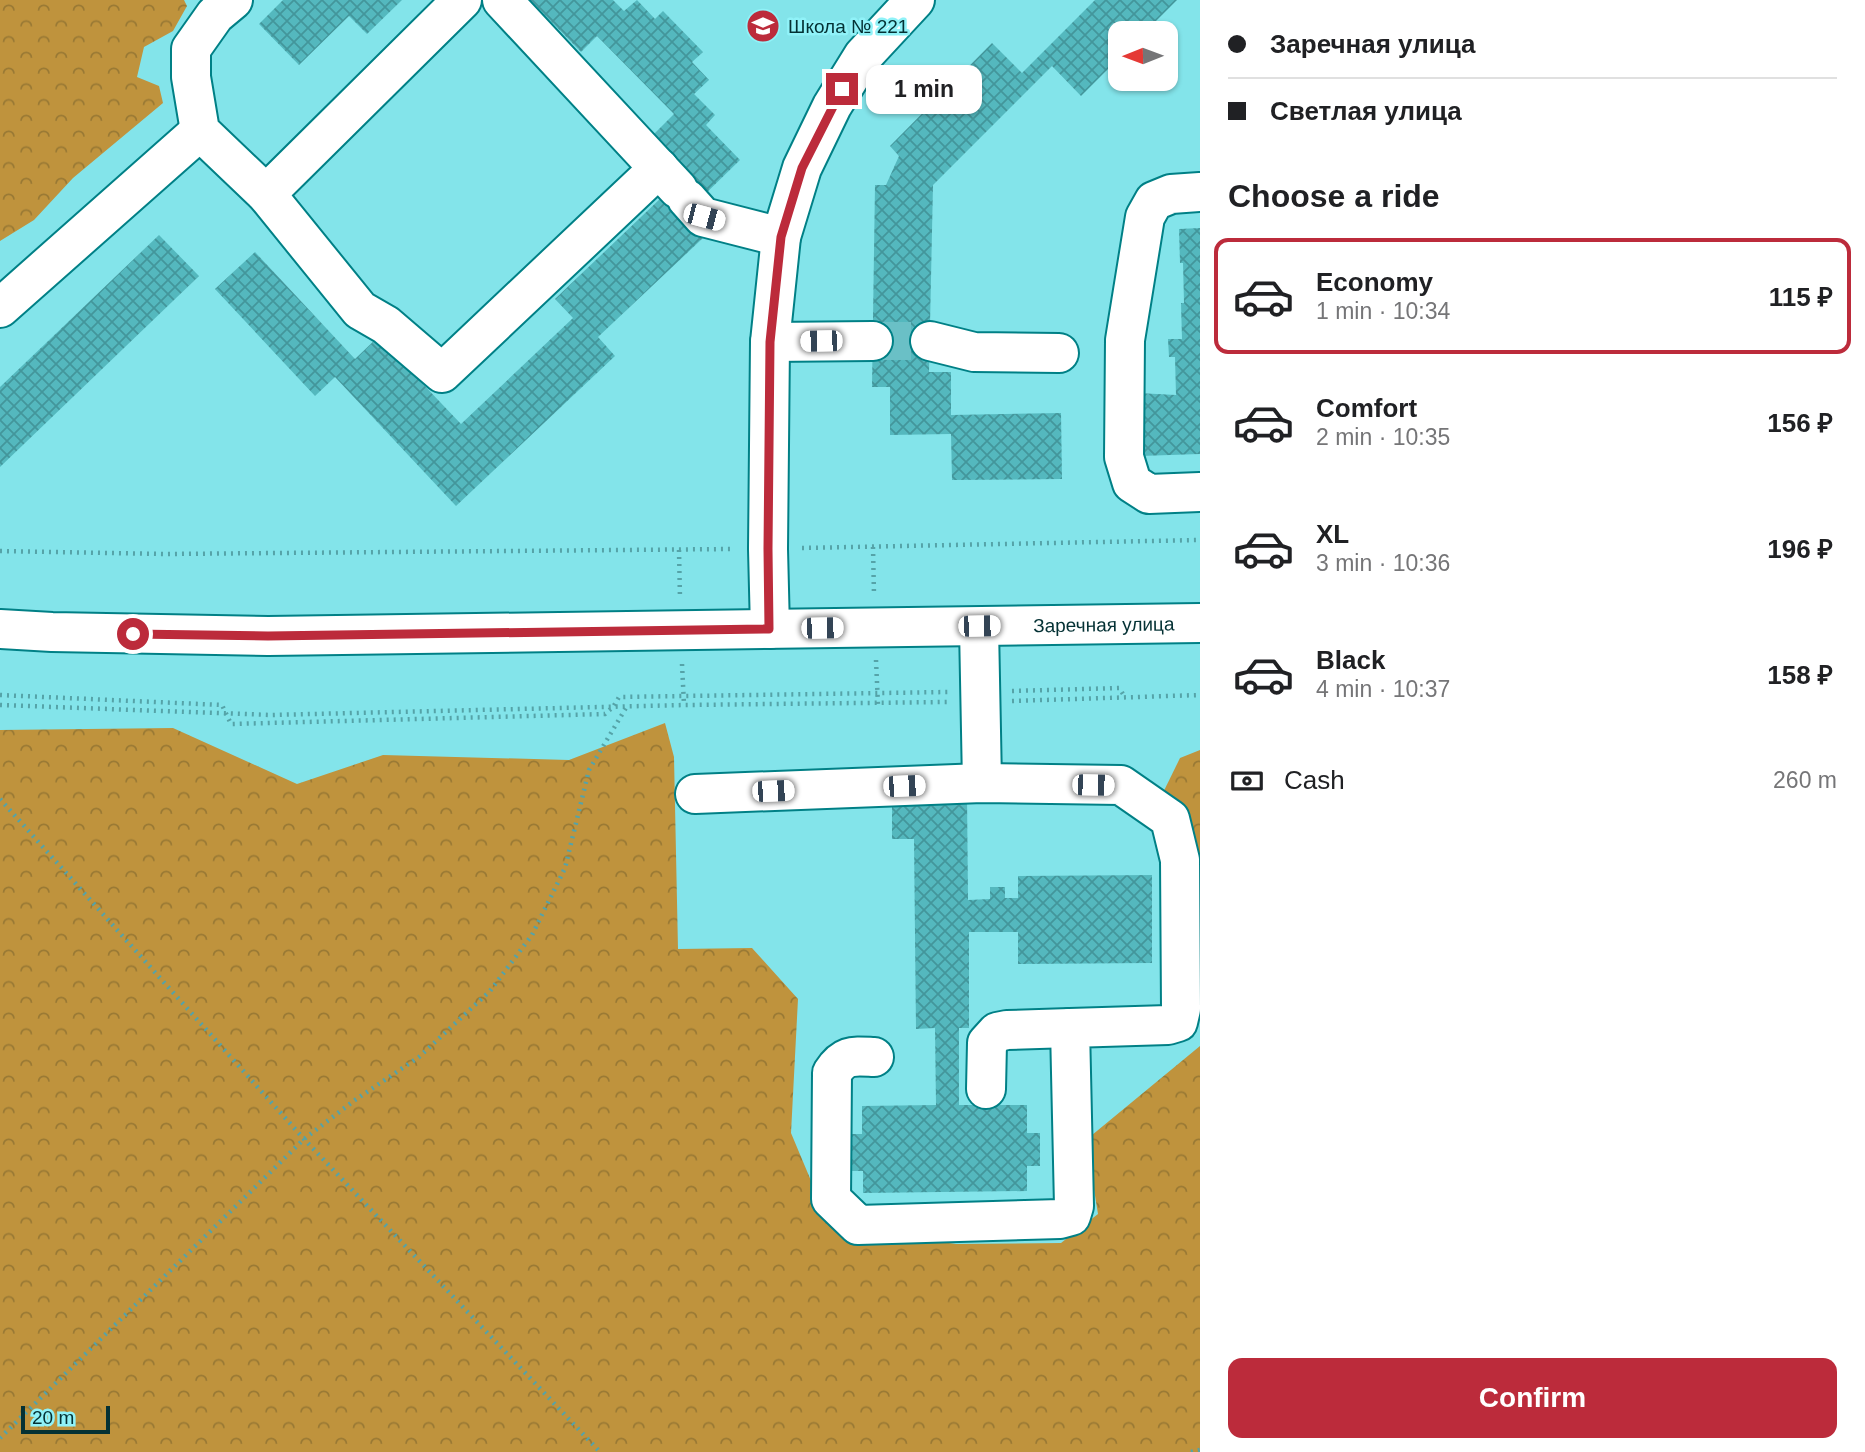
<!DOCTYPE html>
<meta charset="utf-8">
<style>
:root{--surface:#fff;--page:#f6f6f6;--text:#202124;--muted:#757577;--line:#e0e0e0;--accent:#bc2b3b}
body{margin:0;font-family:Helvetica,sans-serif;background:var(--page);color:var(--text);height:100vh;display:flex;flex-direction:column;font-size:26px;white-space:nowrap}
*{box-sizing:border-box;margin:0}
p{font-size:23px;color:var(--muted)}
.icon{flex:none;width:38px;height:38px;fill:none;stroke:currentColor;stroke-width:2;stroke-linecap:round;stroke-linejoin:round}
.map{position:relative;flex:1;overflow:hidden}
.sheet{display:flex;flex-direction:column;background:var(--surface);width:665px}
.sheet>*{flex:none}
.top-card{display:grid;align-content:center;height:154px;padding:0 28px;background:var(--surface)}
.needle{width:46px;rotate:269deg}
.buttons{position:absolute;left:1108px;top:21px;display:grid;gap:14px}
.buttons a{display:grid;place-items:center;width:70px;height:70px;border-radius:14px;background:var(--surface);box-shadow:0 2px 5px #0004;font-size:35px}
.scale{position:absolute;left:21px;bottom:18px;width:89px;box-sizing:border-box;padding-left:7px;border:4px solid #043134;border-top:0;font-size:19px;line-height:24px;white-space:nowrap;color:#043134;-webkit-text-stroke:5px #90f2f8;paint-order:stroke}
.end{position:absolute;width:32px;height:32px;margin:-16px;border:9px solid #bc2b3b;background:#fff;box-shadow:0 0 0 4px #fff}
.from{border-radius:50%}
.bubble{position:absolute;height:49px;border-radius:14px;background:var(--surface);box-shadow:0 2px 5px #0004;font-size:23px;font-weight:800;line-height:49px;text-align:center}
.car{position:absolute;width:21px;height:42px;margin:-21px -10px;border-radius:9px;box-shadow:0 0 5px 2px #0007;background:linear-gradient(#fff 24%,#345 0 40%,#fff 0 76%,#345 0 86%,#fff 0)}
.top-card b{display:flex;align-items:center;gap:24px;height:66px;font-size:26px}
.top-card b+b{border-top:2px solid var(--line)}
.top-card i{width:18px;height:18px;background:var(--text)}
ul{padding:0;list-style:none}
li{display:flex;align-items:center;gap:21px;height:116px;margin:0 14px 10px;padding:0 14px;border:4px solid transparent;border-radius:14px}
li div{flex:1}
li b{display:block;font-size:26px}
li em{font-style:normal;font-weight:800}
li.selected{border-color:var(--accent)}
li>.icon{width:63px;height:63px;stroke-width:1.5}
h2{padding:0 28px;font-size:32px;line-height:84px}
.pay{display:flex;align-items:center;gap:18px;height:77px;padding:0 28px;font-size:26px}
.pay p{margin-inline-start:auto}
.cta{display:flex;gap:14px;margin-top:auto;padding:14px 28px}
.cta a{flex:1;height:80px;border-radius:14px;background:var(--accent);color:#fff;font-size:28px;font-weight:800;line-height:80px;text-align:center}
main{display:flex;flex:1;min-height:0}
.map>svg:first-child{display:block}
.forest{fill:url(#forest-crowns)}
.building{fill:url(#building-cross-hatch)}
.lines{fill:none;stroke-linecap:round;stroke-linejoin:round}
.minor-tunnel{stroke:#6ac0c6;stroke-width:38;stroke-dasharray:38 19;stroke-linecap:butt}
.minor-casing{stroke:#008086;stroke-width:42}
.path{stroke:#55a3a8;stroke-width:4.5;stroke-dasharray:2 5;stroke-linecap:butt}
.minor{stroke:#fff;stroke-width:38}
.route{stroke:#bc2b3b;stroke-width:9}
.labels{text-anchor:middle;stroke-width:5;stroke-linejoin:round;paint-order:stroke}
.poi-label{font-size:19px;fill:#043134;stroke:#90f2f8;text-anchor:start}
.street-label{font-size:19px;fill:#043134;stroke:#90f2f8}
</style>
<main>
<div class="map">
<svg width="1200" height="1452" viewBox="0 0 1200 1452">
<defs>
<pattern id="forest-crowns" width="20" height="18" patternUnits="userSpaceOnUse" patternTransform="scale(1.75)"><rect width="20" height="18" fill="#bf933d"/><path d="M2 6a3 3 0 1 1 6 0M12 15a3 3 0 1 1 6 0" fill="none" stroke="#997934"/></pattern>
<pattern id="building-cross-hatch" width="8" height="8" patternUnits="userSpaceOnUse" patternTransform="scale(1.75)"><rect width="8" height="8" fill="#54b8be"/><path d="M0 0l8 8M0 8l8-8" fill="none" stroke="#43969b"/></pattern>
</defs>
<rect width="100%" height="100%" fill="#83e4ea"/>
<!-- forest -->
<g class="forest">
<polygon points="0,0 184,0 187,6 173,31 144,47 137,77 159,86 163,103 73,178 34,220 0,241"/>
<polygon points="665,723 674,757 678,949 752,948 798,999 791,1133 830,1226 956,1244 1061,1243 1098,1214 1086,1140 1200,1046 1200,1452 0,1452 0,730 173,728 297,784 383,755 569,760"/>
<polygon points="1200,750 1200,1007 1156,807 1180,758"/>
</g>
<!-- building -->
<g class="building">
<polygon points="283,0 402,0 367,34 349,16 299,65 259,24"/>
<polygon points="530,0 613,0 624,11 637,0 655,19 663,11 703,52 692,62 709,80 694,94 715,115 706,125 740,160 699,200 676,210 703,238 598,337 615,356 456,506 335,377 315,396 215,289 255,252 355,359 378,337 461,424 573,318 555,299 663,196 653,135 674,114 597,36 581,52"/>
<polygon points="1095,0 1177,0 1144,33 1120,33 1120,57 1081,96 1052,66 933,185 929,372 951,372 951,415 1061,413 1062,479 952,480 951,434 890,435 890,387 872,387 875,185 886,185 899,156 890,146 992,43 1022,73"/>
<polygon points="1200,228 1200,454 1140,456 1138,393 1176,395 1175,357 1169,357 1168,339 1182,339 1181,303 1184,303 1183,263 1180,263 1179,229"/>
<polygon points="159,235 199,276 0,467 0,387"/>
<polygon points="967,796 968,900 990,899 990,887 1005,887 1005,898 1018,898 1018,876 1152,875 1152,963 1018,964 1018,932 969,932 969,1028 959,1028 959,1105 1027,1105 1027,1133 1040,1133 1040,1166 1027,1166 1027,1191 863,1193 863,1171 852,1171 852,1134 862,1134 862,1106 936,1105 935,1028 916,1029 914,839 892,839 892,797"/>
</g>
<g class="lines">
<!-- minor-tunnel -->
<polyline class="minor-tunnel" points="873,341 930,341"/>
<defs>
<g id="minor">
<polyline points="233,0 215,15 191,49 191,77 200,131 266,194 360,310 386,325 442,373 659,168"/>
<polyline points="502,0 678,189"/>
<polyline points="1200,192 1171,194 1154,201 1145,217 1125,340 1124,457 1132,483 1149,494 1200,492"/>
<polyline points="266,194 462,0"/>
<polyline points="687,199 703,217 781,237"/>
<polyline points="0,308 200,131"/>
<polyline points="930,341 974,352 1059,353"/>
<polyline points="770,342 873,341"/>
<polyline points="979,627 982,783"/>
<path id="s1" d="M 0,629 L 52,632 L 268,636 L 1200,623"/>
<polyline points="770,629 768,549 770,342 781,237 802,168 832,106 863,56 915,0"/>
<path d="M 695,794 L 982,783 L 1121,785 L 1170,819 L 1180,860 L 1181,1009 L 1178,1022 L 1168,1025 L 1070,1028 L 1074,1206 L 1071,1216 L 1060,1219 L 858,1225 L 831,1199 L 832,1073 C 844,1054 853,1056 874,1057"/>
<polyline points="986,1089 987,1043 997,1032 1007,1030 1070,1028"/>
</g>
</defs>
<!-- minor casing -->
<use href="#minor" class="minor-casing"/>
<!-- path -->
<g class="path">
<polyline points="873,547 874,595"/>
<polyline points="802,548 1200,540"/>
<polyline points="679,550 680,599"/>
<polyline points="0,551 166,554 734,549"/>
<polyline points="876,660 878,705"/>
<polyline points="682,664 684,705"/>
<polyline points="1012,691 1119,688 1125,697"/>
<polyline points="0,695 222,705 231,724 605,714 613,707 619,697 948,692"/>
<polyline points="1012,701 1200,695"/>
<polyline points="0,705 271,715 684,705 947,702"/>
<polyline points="0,799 304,1139 600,1452"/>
<polyline points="0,1438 304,1139 355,1100 419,1057 490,991 532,935 565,868 589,770 627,706"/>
<polyline points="1191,1452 1200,1450"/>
</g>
<!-- minor -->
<use href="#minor" class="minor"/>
</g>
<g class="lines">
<!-- route -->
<polyline class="route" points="133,634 268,636 769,629 768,549 770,342 781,237 802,168 842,89"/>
</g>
<!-- icons -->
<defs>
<symbol id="school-disc" viewBox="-11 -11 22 22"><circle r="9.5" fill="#bc2b3b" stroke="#90f2f8"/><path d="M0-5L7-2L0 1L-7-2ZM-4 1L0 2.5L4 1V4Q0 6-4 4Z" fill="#fff"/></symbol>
</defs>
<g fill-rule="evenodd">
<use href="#school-disc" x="744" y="7" width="38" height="38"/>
</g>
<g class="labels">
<!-- poi labels -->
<g class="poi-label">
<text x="788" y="33">Школа № 221</text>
</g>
<!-- street labels -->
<g class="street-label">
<text dy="7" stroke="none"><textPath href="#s1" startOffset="1104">Заречная улица</textPath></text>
</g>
</g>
</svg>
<div class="buttons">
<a><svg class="needle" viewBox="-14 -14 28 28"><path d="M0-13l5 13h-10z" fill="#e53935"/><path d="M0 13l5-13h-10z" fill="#757577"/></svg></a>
</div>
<div class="scale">20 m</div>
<i class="end from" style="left:133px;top:634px"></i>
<i class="end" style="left:842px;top:89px"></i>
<div class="bubble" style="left:866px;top:65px;width:116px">1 min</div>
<i class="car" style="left:704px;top:217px;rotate:105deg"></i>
<i class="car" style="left:821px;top:341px;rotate:269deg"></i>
<i class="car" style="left:979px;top:626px;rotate:89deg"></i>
<i class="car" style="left:822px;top:628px;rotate:89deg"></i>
<i class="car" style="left:1093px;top:785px;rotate:91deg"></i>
<i class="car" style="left:904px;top:786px;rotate:88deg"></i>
<i class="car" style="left:773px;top:791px;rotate:88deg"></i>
</div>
<section class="sheet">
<div class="top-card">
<b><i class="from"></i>Заречная улица</b>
<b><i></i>Светлая улица</b>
</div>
<h2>Choose a ride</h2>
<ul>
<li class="selected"><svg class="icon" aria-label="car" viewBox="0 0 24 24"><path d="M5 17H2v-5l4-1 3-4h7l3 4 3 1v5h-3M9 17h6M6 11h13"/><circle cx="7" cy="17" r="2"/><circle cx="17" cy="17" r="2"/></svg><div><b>Economy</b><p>1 min · 10:34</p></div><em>115 ₽</em></li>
<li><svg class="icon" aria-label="car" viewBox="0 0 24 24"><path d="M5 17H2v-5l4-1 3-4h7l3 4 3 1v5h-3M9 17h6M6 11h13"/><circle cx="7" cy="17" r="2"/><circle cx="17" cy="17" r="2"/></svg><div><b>Comfort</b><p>2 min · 10:35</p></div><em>156 ₽</em></li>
<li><svg class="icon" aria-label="car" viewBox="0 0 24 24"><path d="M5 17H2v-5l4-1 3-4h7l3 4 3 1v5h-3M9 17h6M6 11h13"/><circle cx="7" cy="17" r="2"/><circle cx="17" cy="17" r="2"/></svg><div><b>XL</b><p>3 min · 10:36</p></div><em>196 ₽</em></li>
<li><svg class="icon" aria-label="car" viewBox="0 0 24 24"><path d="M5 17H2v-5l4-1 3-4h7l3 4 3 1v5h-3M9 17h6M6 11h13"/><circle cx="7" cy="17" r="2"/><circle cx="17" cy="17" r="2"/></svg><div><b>Black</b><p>4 min · 10:37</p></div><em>158 ₽</em></li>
</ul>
<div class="pay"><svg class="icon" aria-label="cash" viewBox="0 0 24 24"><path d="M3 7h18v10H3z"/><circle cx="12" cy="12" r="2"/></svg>Cash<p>260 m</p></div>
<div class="cta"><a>Confirm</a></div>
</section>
</main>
